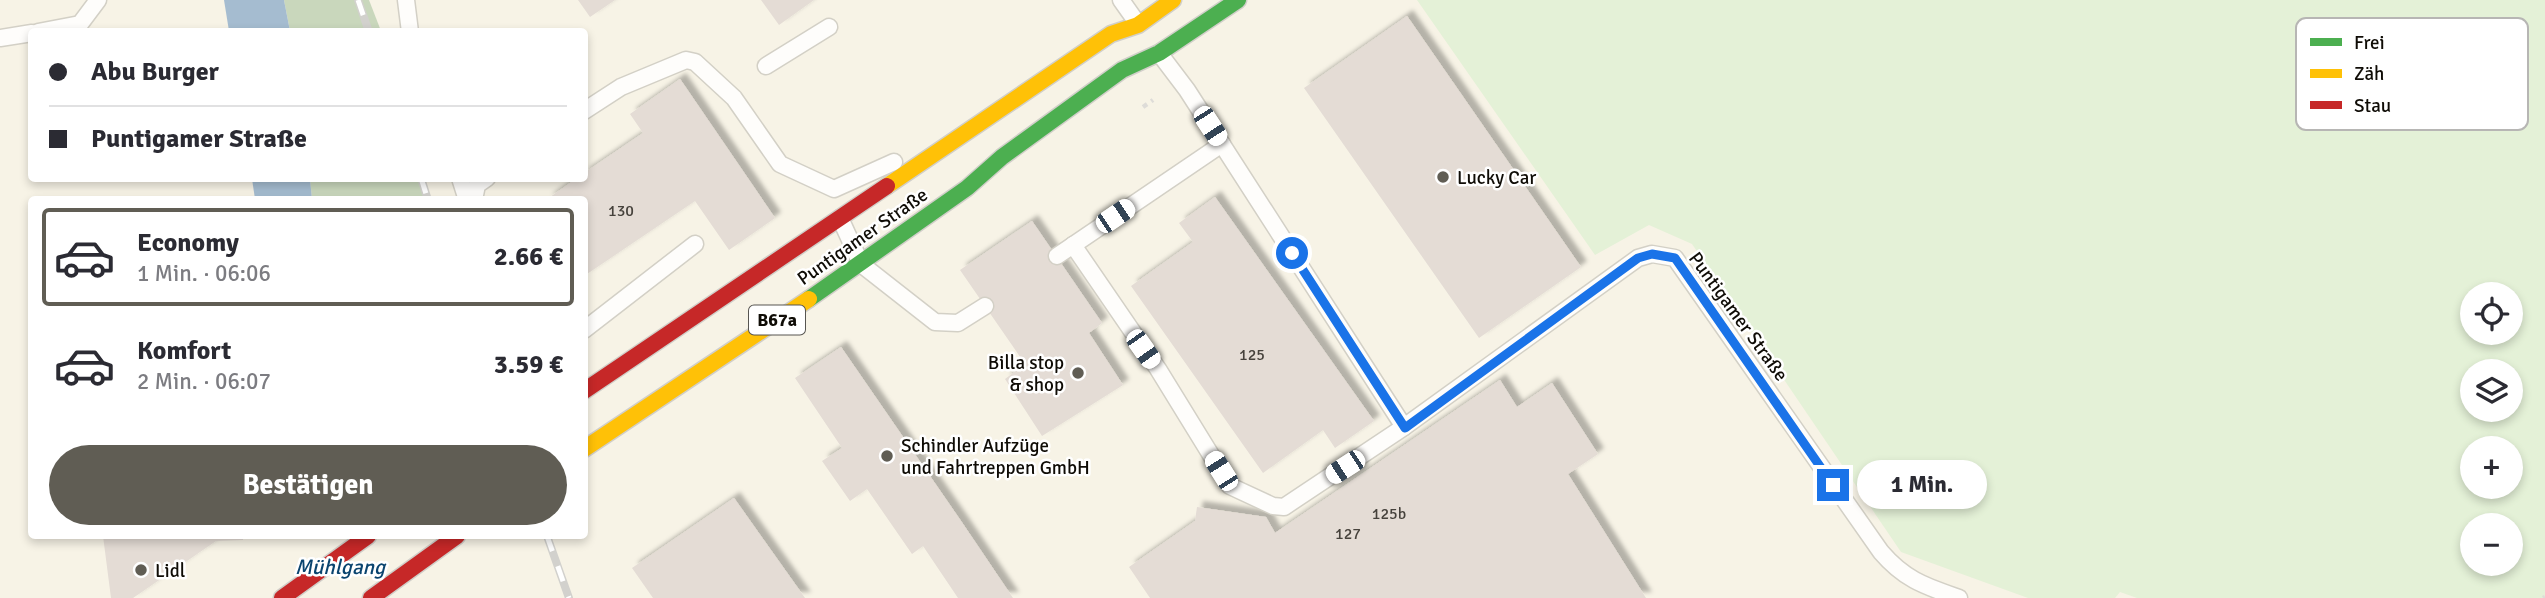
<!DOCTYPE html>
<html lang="de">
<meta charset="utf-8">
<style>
:root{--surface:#fff;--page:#f2f2f3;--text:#2b2b33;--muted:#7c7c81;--line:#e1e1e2;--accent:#605d54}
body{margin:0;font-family:Signika,sans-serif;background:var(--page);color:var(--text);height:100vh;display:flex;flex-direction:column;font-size:26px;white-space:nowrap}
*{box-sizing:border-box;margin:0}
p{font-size:23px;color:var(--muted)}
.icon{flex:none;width:38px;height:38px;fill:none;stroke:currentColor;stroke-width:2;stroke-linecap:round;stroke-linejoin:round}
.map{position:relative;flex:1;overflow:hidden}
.side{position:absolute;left:28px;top:196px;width:560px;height:343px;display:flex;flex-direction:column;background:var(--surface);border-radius:7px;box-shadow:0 4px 10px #0003}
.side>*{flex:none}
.guide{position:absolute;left:28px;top:28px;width:560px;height:154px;border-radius:7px;box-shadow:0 4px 10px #0003;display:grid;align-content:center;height:154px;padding:0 21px;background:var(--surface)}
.buttons{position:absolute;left:2460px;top:282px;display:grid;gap:14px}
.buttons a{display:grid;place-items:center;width:63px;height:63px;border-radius:50%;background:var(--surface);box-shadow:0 4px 10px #0003;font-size:35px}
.end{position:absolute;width:32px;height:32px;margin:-16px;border:9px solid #1a73e8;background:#fff;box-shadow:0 0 0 4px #fff}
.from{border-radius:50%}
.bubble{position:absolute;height:49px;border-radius:24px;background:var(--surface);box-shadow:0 4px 10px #0003;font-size:23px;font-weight:700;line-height:49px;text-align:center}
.car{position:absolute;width:21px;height:42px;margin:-21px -10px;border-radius:9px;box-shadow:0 0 5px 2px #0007;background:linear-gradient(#fff 24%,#345 0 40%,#fff 0 76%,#345 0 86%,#fff 0)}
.guide b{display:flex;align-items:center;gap:24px;height:66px;font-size:26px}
.guide b+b{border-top:2px solid var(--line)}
.guide i{width:18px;height:18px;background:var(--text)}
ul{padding:12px 0 0;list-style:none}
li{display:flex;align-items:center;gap:21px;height:98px;margin:0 14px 10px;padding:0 7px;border:4px solid transparent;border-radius:7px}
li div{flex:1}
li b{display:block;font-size:26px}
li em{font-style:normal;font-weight:700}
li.on{border-color:var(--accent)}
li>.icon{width:63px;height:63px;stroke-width:1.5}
.button{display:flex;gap:14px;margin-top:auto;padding:14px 21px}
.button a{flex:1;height:80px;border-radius:42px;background:var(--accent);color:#fff;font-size:28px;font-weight:700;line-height:80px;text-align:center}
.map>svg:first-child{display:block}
.green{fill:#e4f1d7;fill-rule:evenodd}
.forest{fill:#c9d7bc}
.water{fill:#a5bcd0}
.pier{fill:#f7f3e6}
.building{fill:#e4dcd5;filter:url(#shadow)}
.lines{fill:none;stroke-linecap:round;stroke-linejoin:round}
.lane-casing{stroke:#d3d0c6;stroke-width:19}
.fast-casing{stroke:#d1cfc9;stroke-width:19}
.slow-casing{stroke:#d1cfc9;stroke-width:19}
.jam-casing{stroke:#d1cfc9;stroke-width:19}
.path{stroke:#dedcd8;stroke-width:4.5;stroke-dasharray:5 5;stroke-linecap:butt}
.lane{stroke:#fefdfb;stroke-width:16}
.fast{stroke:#4caf50;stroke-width:16}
.slow{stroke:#ffc107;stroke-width:16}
.jam{stroke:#c62828;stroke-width:16}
.rail-casing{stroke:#d2d1cd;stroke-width:8}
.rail{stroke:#fff;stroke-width:5;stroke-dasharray:16;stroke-linecap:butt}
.route{stroke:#1a73e8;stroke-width:9}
.poi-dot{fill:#605d54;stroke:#fff;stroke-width:2.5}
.labels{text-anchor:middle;stroke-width:5;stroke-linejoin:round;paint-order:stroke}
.number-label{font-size:16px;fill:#46423c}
.shield{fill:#fff;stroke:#575551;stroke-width:2}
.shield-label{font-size:18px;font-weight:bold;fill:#0f0c06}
.poi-label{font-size:19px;fill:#0f0c06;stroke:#fff;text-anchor:start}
.street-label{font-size:19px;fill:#0f0c06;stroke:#fff}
.water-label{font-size:21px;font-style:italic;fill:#0a446f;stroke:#fff}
.key{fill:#fff;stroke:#b7b6b4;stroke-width:2}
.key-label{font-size:19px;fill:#0f0c06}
</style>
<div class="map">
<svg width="2545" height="598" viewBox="0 0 2545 598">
<defs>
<filter id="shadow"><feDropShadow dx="6" dy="-6" stdDeviation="2" flood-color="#0004"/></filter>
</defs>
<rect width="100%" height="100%" fill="#f7f3e6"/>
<!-- green -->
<path class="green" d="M 1417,0 L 2545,0 L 2545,598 L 2137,598 L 2120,592 L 2115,598 L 2028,598 L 1901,552 L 1692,244 L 1649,225 L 1595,255 ZM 2473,294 L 2511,294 L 2511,332 L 2473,332 ZM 2473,371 L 2511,371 L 2511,410 L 2473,410 ZM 2473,448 L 2511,448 L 2511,486 L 2473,486 ZM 2473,525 L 2511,525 L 2511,564 L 2473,564 Z"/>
<!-- forest -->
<g class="forest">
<polygon points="284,0 369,0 381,31 290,31"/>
<polygon points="310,179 425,179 431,199 312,199"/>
</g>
<!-- water -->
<g class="water">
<polygon points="224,0 284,0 290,31 229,31"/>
<polygon points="252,179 310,179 312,199 255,199"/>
</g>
<!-- pier -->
<polygon class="pier" points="303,536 365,536 379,598 313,598"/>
<!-- building -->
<g class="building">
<polygon points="578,0 615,0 590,17"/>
<polygon points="761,0 814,0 779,25"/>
<polygon points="1407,16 1581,267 1479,338 1304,88"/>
<polygon points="680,79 775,218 729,250 695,201 584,276 584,200 546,200 577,178 584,178 584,173 643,133 630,114"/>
<polygon points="1215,197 1374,421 1335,448 1323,430 1263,473 1131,286 1193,242 1179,223"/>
<polygon points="1032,221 1102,323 1089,333 1123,385 1042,436 1005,379 1025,364 960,270"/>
<polygon points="841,347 961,521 1013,598 958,598 923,546 912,554 867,489 850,501 822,461 842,448 795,378"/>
<polygon points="1500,380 1517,407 1552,383 1598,454 1568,474 1646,598 1150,598 1129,567 1195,521 1197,507 1266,517 1275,533"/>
<polygon points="734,498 805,598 653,598 632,568"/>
<polygon points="103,536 243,536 243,540 216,541 133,598 111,598"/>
</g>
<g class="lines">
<defs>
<g id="lane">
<polyline points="406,0 410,32"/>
<polyline points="1121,0 1138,24"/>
<polyline points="38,32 80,24 98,0"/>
<polyline points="0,38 32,33"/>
<polyline points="1159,53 1187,90 1404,427"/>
<polyline points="766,66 829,27"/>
<polyline points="584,111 621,87 686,60 695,62 734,98 780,164 834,189 894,162"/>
<polyline points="460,178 467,200"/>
<polyline points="474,200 477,185 487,178"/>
<polyline points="840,218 861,264 935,322 958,323 985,306"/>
<path d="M 1073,245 L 1158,369 L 1230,486 L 1273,506 L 1284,507 L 1404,427 L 1638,258 L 1652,254 L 1675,258 L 1881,552 C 1905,580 1925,586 1959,598"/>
<polyline points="1057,256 1222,144"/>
<polyline points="584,330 695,244"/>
</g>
<polyline id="fast" points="809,299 967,188 1002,157 1122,70 1159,53 1238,0"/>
<g id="slow">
<polyline points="887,186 1111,34 1138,25 1173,0"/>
<polyline points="584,449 809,299"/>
</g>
<g id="jam">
<polyline points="584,391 887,186"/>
<polyline points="282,598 368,536"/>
<polyline points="371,598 457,536"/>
</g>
</defs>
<!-- lane casing -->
<use href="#lane" class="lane-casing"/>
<!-- fast casing -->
<use href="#fast" class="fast-casing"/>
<!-- slow casing -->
<use href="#slow" class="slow-casing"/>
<!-- jam casing -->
<use href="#jam" class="jam-casing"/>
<!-- path -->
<g class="path">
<polyline points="1143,107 1153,100"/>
<polyline points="2543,598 2545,597"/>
</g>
<!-- lane -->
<use href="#lane" class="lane"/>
<!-- fast -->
<use href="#fast" class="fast"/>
<!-- slow -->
<use href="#slow" class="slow"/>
<!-- jam -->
<use href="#jam" class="jam"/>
<defs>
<g id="rail">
<polyline points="358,0 369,32"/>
<polyline points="421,178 428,200"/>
<polyline points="547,536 569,598"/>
</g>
</defs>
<!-- rail casing -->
<use href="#rail" class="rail-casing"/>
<!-- rail -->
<use href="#rail" class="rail"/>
</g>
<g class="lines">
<!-- route -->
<polyline class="route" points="1292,253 1405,428 1638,258 1652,254 1675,258 1833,485"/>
</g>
<!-- markers -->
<g class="poi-dot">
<circle cx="1443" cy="177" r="7"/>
<circle cx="1078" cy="373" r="7"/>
<circle cx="887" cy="456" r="7"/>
<circle cx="141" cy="570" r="7"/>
</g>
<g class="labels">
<!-- number labels -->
<g class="number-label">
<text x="621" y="216">130</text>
<text x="1252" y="360">125</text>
<text x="1389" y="519">125b</text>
<text x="1348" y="539">127</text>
</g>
<!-- shield labels -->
<rect class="shield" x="749" y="305.5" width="56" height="29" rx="5"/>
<g class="shield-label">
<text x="777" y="326">B67a</text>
</g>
<!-- poi labels -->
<g class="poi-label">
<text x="1457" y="184">Lucky Car</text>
<text x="1064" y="369" text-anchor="end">Billa stop<tspan x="1064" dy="22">&amp; shop</tspan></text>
<text x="901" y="452">Schindler Aufzüge<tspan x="901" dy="22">und Fahrtreppen GmbH</tspan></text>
<text x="155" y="577">Lidl</text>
</g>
<!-- street labels -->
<g class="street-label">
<text transform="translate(862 236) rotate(-35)" y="7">Puntigamer Straße</text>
<text transform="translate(1739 316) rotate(54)" y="7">Puntigamer Straße</text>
</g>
<!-- water labels -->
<g class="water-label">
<text x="340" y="574">Mühlgang</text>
</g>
</g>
<!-- legend -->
<rect x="2296" y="18" width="232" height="112" rx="10" class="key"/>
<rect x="2310" y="38" width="32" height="8" fill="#4caf50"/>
<rect x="2310" y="69" width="32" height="9" fill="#ffc107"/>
<rect x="2310" y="101" width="32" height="8" fill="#c62828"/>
<g class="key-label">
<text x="2354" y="49">Frei</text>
<text x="2354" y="80">Zäh</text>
<text x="2354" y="112">Stau</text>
</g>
</svg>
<div class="buttons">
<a><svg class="icon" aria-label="locate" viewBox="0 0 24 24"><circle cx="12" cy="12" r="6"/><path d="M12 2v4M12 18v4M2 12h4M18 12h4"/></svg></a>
<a><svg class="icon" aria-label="layers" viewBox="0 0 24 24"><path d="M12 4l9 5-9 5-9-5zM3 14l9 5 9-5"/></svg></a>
<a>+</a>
<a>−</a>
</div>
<i class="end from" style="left:1292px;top:253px"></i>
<i class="end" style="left:1833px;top:485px"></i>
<div class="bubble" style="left:1857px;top:460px;width:130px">1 Min.</div>
<i class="car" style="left:1210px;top:126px;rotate:147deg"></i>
<i class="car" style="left:1115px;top:216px;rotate:56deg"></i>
<i class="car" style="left:1143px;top:349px;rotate:145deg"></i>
<i class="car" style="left:1345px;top:467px;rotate:237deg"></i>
<i class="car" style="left:1221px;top:471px;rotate:328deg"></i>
<div class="guide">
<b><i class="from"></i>Abu Burger</b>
<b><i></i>Puntigamer Straße</b>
</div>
<section class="side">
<ul>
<li class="on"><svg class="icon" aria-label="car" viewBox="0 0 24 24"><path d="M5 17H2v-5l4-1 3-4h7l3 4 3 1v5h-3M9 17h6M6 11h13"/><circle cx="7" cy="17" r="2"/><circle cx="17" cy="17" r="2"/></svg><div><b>Economy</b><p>1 Min. · 06:06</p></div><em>2.66 €</em></li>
<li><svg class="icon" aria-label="car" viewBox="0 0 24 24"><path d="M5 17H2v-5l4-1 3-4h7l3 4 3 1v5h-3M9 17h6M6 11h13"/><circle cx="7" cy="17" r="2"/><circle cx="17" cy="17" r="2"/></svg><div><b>Komfort</b><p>2 Min. · 06:07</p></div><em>3.59 €</em></li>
</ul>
<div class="button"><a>Bestätigen</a></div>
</section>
</div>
